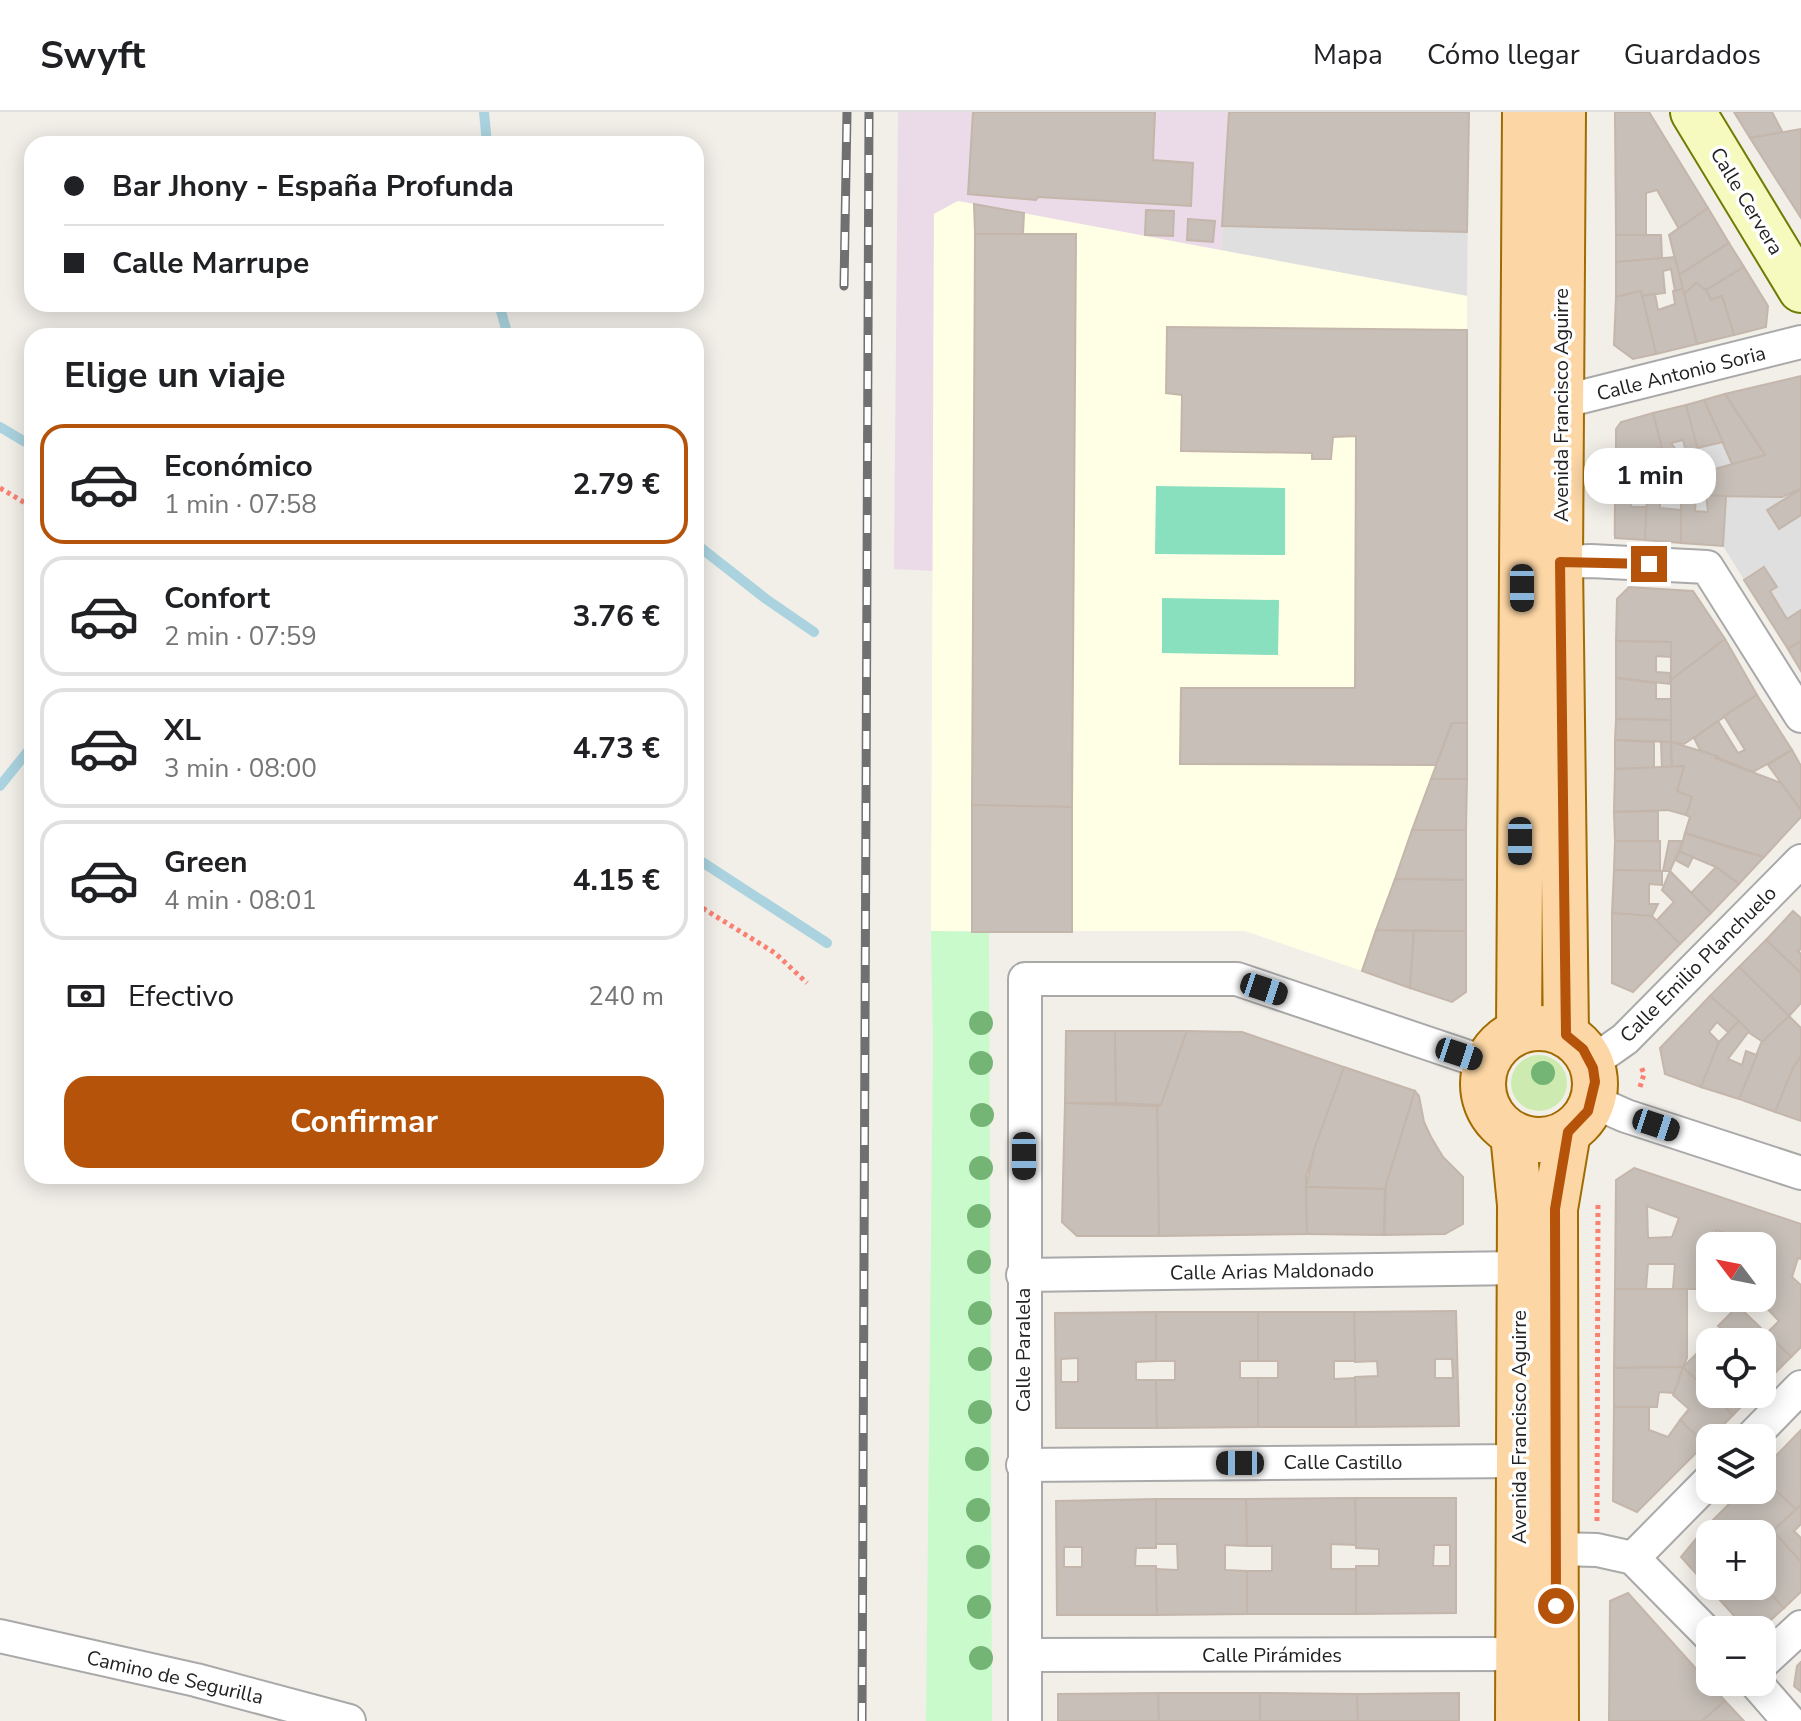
<!DOCTYPE html>
<html lang="es">
<meta charset="utf-8">
<style>
:root{--surface:#fff;--page:#f6f6f6;--text:#202124;--muted:#757577;--line:#e0e0e0;--accent:#b45309}
body{margin:0;font-family:"Nunito Sans",sans-serif;background:var(--page);color:var(--text);height:100vh;display:flex;flex-direction:column;font-size:30px;white-space:nowrap}
*{box-sizing:border-box;margin:0}
p{font-size:26px;color:var(--muted)}
.icon{flex:none;width:44px;height:44px;fill:none;stroke:currentColor;stroke-width:2;stroke-linecap:round;stroke-linejoin:round}
.map{position:relative;flex:1;overflow:hidden}
.panel{position:absolute;left:24px;top:216px;width:680px;height:856px;display:flex;flex-direction:column;background:var(--surface);border-radius:24px;box-shadow:0 4px 20px #0003}
.panel>*{flex:none}
.guide{position:absolute;left:24px;top:24px;width:680px;height:176px;border-radius:24px;box-shadow:0 4px 20px #0003;display:grid;align-content:center;height:176px;padding:0 40px;background:var(--surface)}
.needle{width:52px;rotate:302deg}
.buttons{position:absolute;left:1696px;top:1120px;display:grid;gap:16px}
.buttons a{display:grid;place-items:center;width:80px;height:80px;border-radius:16px;background:var(--surface);box-shadow:0 4px 20px #0003;font-size:40px}
.end{position:absolute;width:36px;height:36px;margin:-18px;border:10px solid #b45309;background:#fff;box-shadow:0 0 0 4px #fff}
.from{border-radius:50%}
.bubble{position:absolute;height:56px;border-radius:24px;background:var(--surface);box-shadow:0 4px 20px #0003;font-size:26px;font-weight:700;line-height:56px;text-align:center}
.car{position:absolute;width:24px;height:48px;margin:-24px -12px;border-radius:10px;box-shadow:0 0 6px 2px #0007;background:linear-gradient(#222 24%,#8ab4d8 0 40%,#222 0 76%,#8ab4d8 0 86%,#222 0)}
.guide b{display:flex;align-items:center;gap:28px;height:76px;font-size:30px}
.guide b+b{border-top:2px solid var(--line)}
.guide i{width:20px;height:20px;background:var(--text)}
ul{padding:0;list-style:none}
li{display:flex;align-items:center;gap:24px;height:120px;margin:0 16px 12px;padding:0 24px;border:4px solid var(--line);border-radius:24px}
li div{flex:1}
li b{display:block;font-size:30px}
li em{font-style:normal;font-weight:700}
li.current{border-color:var(--accent)}
li>.icon{width:72px;height:72px;stroke-width:1.5}
h2{padding:0 40px;font-size:36px;line-height:96px}
.pay{display:flex;align-items:center;gap:20px;height:88px;padding:0 40px;font-size:30px}
.pay p{margin-inline-start:auto}
.button{display:flex;gap:16px;margin-top:auto;padding:16px 40px}
.button a{flex:1;height:92px;border-radius:24px;background:var(--accent);color:#fff;font-size:32px;font-weight:700;line-height:92px;text-align:center}
header{display:flex;align-items:center;gap:48px;box-sizing:border-box;height:112px;padding:0 40px;background:var(--surface);border-bottom:2px solid var(--line)}
header strong{font-size:38px}
nav{display:flex;gap:44px;margin-inline-start:auto;font-size:28px}
.map>svg:first-child{display:block}
.residential{fill:#e0dfdf}
.industrial{fill:#ebdbe8}
.education{fill:#ffffe5}
.grass{fill:#cdebb0}
.park{fill:#c8facc}
.pitch{fill:#88e0be}
.lines{fill:none;stroke-linecap:round;stroke-linejoin:round}
.stream{stroke:#aad3df;stroke-width:10}
.building{fill:#c7bfb8;stroke:#c4b6ab;stroke-width:2;fill-rule:evenodd}
.street-casing{stroke:#a9a9a9;stroke-width:36}
.secondary-casing{stroke:#707d05;stroke-width:48}
.primary-casing{stroke:#a06b00;stroke-width:48}
.path{stroke:#fa8072;stroke-width:5;stroke-dasharray:4 4;stroke-linecap:butt}
.street{stroke:#fff;stroke-width:32}
.secondary{stroke:#f7fabf;stroke-width:44}
.primary{stroke:#fcd6a4;stroke-width:44}
.rail-casing{stroke:#707070;stroke-width:9}
.rail{stroke:#fff;stroke-width:6;stroke-dasharray:18;stroke-linecap:butt}
.tree{fill:#74b475}
.route{stroke:#b45309;stroke-width:10}
.labels{text-anchor:middle;stroke-width:7;stroke-linejoin:round;paint-order:stroke}
.street-label{font-size:20px;fill:#222;stroke:#fff}
</style>
<header>
<strong>Swyft</strong>
<nav><a>Mapa</a><a>Cómo llegar</a><a>Guardados</a></nav>
</header>
<div class="map">
<svg width="1801" height="1609" viewBox="0 0 1801 1609">
<rect width="100%" height="100%" fill="#f2efe9"/>
<!-- residential -->
<g class="residential">
<polygon points="1229,0 1469,0 1467,184 1221,139"/>
<polygon points="1801,264 1801,559 1723,434 1615,426 1613,422 1616,317 1621,310"/>
</g>
<!-- industrial -->
<polygon class="industrial" points="898,0 1229,0 1221,139 958,89 934,102 933,459 894,457"/>
<!-- education -->
<polygon class="education" points="958,89 1467,184 1467,611 1451,612 1362,859 1245,819 931,819 934,102"/>
<!-- grass -->
<circle class="grass" cx="1539" cy="971" r="28"/>
<!-- park -->
<polygon class="park" points="931,819 989,820 992,1609 926,1609 933,933"/>
<!-- pitch -->
<g class="pitch">
<polygon points="1156,374 1285,376 1285,443 1155,442"/>
<polygon points="1162,486 1279,488 1278,543 1162,541"/>
</g>
<g class="lines">
<!-- stream -->
<g class="stream">
<polyline points="484,0 487,32"/>
<polyline points="499,192 508,224"/>
<polyline points="0,315 32,334"/>
<polyline points="696,432 766,487 814,520"/>
<polyline points="0,674 32,634"/>
<polyline points="696,746 827,831"/>
</g>
</g>
<!-- building -->
<g class="building">
<polygon points="973,0 1155,0 1153,48 1193,51 1191,94 1038,85 1036,88 968,82"/>
<polygon points="1229,0 1469,0 1467,120 1222,114"/>
<polygon points="1615,0 1649,0 1708,96 1679,117 1657,78 1646,81 1646,123 1616,123"/>
<polygon points="1734,0 1772,0 1783,21 1750,26"/>
<polygon points="1801,17 1801,106 1750,26"/>
<polygon points="974,92 1024,101 1023,122 975,122"/>
<polygon points="1708,96 1729,131 1679,163 1669,123"/>
<polygon points="1146,98 1174,99 1173,124 1145,123"/>
<polygon points="1188,107 1215,109 1213,130 1187,128"/>
<polygon points="975,122 1076,122 1072,695 972,693"/>
<polygon points="1616,123 1661,123 1662,146 1616,150"/>
<polygon points="1729,131 1744,155 1706,178 1696,171 1684,182 1679,163"/>
<polygon points="1675,145 1683,177 1675,179 1671,157 1663,159 1665,181 1642,184 1641,179 1616,185 1616,150"/>
<polygon points="1744,155 1768,194 1766,215 1734,223 1722,184 1711,188 1706,178"/>
<polygon points="1696,171 1706,178 1711,188 1722,184 1734,223 1697,232 1684,182"/>
<polygon points="1683,177 1697,232 1656,242 1642,184 1655,182 1658,198 1675,192 1673,179"/>
<polygon points="1641,179 1656,242 1633,247 1614,233 1616,185"/>
<polygon points="1167,215 1467,218 1467,611 1452,611 1436,653 1180,652 1181,576 1355,576 1356,324 1333,325 1331,347 1312,347 1312,341 1181,339 1182,283 1166,281"/>
<polygon points="1801,264 1801,377 1782,385 1710,384 1704,360 1765,343 1725,282"/>
<polygon points="1725,282 1765,343 1732,352 1704,288"/>
<polygon points="1704,288 1723,330 1697,336 1686,293"/>
<polygon points="1686,293 1704,360 1668,368 1665,351 1672,349 1673,352 1688,348 1683,328 1671,331 1677,339 1673,340 1674,344 1664,347 1653,301"/>
<polygon points="1653,301 1662,336 1616,341 1616,317 1621,310"/>
<polygon points="1801,377 1801,403 1779,417 1767,398"/>
<polygon points="1615,382 1630,382 1631,395 1647,395 1645,428 1615,426"/>
<polygon points="1647,382 1660,383 1660,396 1681,398 1681,431 1645,428"/>
<polygon points="1681,383 1696,384 1695,399 1708,400 1706,383 1726,384 1723,434 1681,431"/>
<polygon points="1764,455 1777,475 1770,479 1787,507 1801,498 1801,529 1788,537 1744,468"/>
<polygon points="1629,475 1693,479 1725,527 1671,568 1671,530 1616,529 1617,487"/>
<polygon points="1725,527 1757,583 1684,632 1671,630 1671,568"/>
<polygon points="1616,529 1671,530 1671,545 1656,544 1656,560 1670,561 1670,572 1616,566"/>
<polygon points="1801,529 1801,559 1788,537"/>
<polygon points="1616,566 1656,571 1656,587 1671,587 1671,608 1616,607"/>
<polygon points="1757,583 1792,638 1753,660 1700,638 1694,626 1718,609 1738,641 1745,638 1724,604"/>
<polygon points="1616,607 1671,608 1671,630 1615,628"/>
<polygon points="1452,611 1467,611 1467,667 1431,667"/>
<polygon points="1615,628 1654,630 1654,657 1615,657"/>
<polygon points="1661,630 1671,630 1672,655 1662,656"/>
<polygon points="1671,630 1717,644 1715,646 1781,671 1801,698 1801,705 1764,745 1685,721 1690,705 1686,703 1692,685 1677,679 1684,654 1672,655"/>
<polygon points="1792,638 1801,654 1801,698 1768,653"/>
<polygon points="1684,654 1677,679 1692,685 1686,703 1668,698 1614,700 1615,657"/>
<polygon points="1431,667 1467,667 1466,718 1412,718"/>
<polygon points="972,693 1072,695 1072,820 972,820"/>
<polygon points="1658,699 1658,729 1615,729 1614,700"/>
<polygon points="1412,718 1466,718 1466,768 1395,767"/>
<polygon points="1685,721 1728,735 1764,745 1739,772 1716,755 1680,740"/>
<polygon points="1615,729 1660,729 1660,759 1614,758"/>
<polygon points="1669,729 1683,729 1670,759 1663,759"/>
<polygon points="1680,740 1693,745 1688,755 1675,748"/>
<polygon points="1716,755 1739,772 1711,801 1691,781"/>
<polygon points="1614,758 1662,759 1662,773 1649,772 1649,792 1658,792 1652,804 1612,801"/>
<polygon points="1670,759 1711,801 1680,832 1656,809 1674,790 1662,778"/>
<polygon points="1395,767 1466,768 1466,819 1376,818"/>
<polygon points="1793,799 1801,806 1801,837 1798,839 1801,842 1801,861 1766,828"/>
<polygon points="1612,801 1652,804 1680,832 1633,880 1612,871"/>
<polygon points="1376,818 1414,819 1410,876 1362,859"/>
<polygon points="1414,819 1466,819 1466,880 1452,890 1410,876"/>
<polygon points="1766,828 1801,861 1801,891 1789,904 1739,855"/>
<polygon points="1739,855 1789,904 1763,930 1748,920 1710,884"/>
<polygon points="1710,884 1739,909 1728,920 1717,910 1709,920 1719,930 1701,975 1665,962 1660,936"/>
<polygon points="1789,904 1801,916 1801,944 1793,956 1775,1000 1739,987 1761,931"/>
<polygon points="1739,909 1749,919 1728,947 1742,953 1746,939 1757,943 1739,987 1701,975 1719,930"/>
<polygon points="1066,919 1115,919 1116,991 1065,991"/>
<polygon points="1115,919 1187,919 1161,993 1116,991"/>
<polygon points="1187,919 1242,920 1344,955 1306,1064 1307,1122 1159,1124 1157,994 1161,993"/>
<polygon points="1801,944 1801,1009 1775,1000 1793,956"/>
<polygon points="1344,955 1415,979 1385,1077 1306,1075 1314,1038"/>
<polygon points="1415,979 1419,984 1424,1010 1431,1025 1443,1045 1463,1065 1463,1112 1445,1122 1384,1123 1386,1073"/>
<polygon points="1065,991 1157,994 1159,1124 1077,1124 1062,1110"/>
<path d="M 1634,1056 L 1801,1112 L 1801,1147 L 1798,1146 L 1792,1165 L 1801,1173 L 1801,1235 L 1791,1245 L 1767,1221 L 1779,1209 L 1757,1186 L 1762,1186 L 1762,1134 L 1744,1127 L 1742,1134 L 1731,1134 L 1734,1125 L 1717,1118 L 1705,1150 L 1710,1151 L 1710,1177 L 1673,1177 L 1675,1152 L 1648,1152 L 1646,1177 L 1615,1177 L 1616,1068 ZM 1647,1094 L 1679,1106 L 1672,1125 L 1648,1126 Z"/>
<polygon points="1306,1075 1385,1077 1384,1123 1307,1122"/>
<polygon points="1615,1177 1687,1177 1687,1246 1683,1255 1614,1256"/>
<polygon points="1728,1186 1755,1186 1744,1198"/>
<polygon points="1738,1194 1791,1245 1762,1274 1762,1230 1710,1230 1710,1280 1683,1255 1722,1217 1718,1214"/>
<path d="M 1456,1199 L 1459,1314 L 1356,1315 L 1355,1265 L 1378,1264 L 1377,1249 L 1355,1250 L 1354,1200 ZM 1435,1247 L 1452,1247 L 1453,1266 L 1435,1266 Z"/>
<path d="M 1156,1200 L 1156,1249 L 1136,1250 L 1136,1268 L 1156,1268 L 1157,1316 L 1056,1316 L 1055,1201 ZM 1078,1246 L 1078,1270 L 1061,1270 L 1061,1247 Z"/>
<polygon points="1156,1200 1258,1200 1258,1249 1240,1249 1240,1266 1258,1266 1258,1315 1157,1316 1156,1268 1175,1268 1175,1249 1156,1249"/>
<polygon points="1258,1200 1354,1200 1355,1249 1334,1249 1334,1267 1355,1266 1356,1315 1258,1315 1258,1266 1278,1266 1278,1249 1258,1249"/>
<polygon points="1683,1255 1733,1303 1705,1332 1680,1308 1689,1297 1673,1283"/>
<polygon points="1683,1255 1674,1281 1659,1280 1657,1295 1614,1295 1614,1256"/>
<polygon points="1712,1282 1754,1282 1733,1303"/>
<polygon points="1614,1295 1649,1295 1649,1318 1668,1325 1680,1308 1705,1332 1637,1400 1613,1389"/>
<polygon points="1801,1318 1801,1393 1796,1397 1762,1366 1762,1358"/>
<polygon points="1762,1366 1796,1397 1762,1429 1762,1422 1711,1422 1705,1416 1743,1378 1762,1378"/>
<path d="M 1355,1386 L 1456,1386 L 1456,1501 L 1356,1502 L 1356,1454 L 1379,1454 L 1379,1437 L 1356,1436 ZM 1434,1433 L 1450,1433 L 1450,1454 L 1433,1454 Z"/>
<polygon points="1355,1386 1356,1433 1331,1432 1331,1457 1356,1457 1356,1502 1247,1502 1247,1459 1272,1459 1272,1434 1247,1434 1246,1387"/>
<path d="M 1156,1387 L 1156,1436 L 1136,1436 L 1135,1454 L 1156,1454 L 1157,1503 L 1057,1503 L 1056,1389 ZM 1064,1435 L 1082,1435 L 1082,1455 L 1064,1455 Z"/>
<polygon points="1156,1387 1246,1387 1247,1434 1225,1433 1225,1458 1247,1459 1247,1502 1157,1503 1156,1457 1178,1458 1177,1432 1156,1432"/>
<polygon points="1801,1393 1801,1412 1794,1419 1801,1426 1801,1450 1773,1419"/>
<polygon points="1705,1416 1711,1422 1710,1474 1713,1474 1710,1477 1681,1445"/>
<polygon points="1773,1419 1801,1450 1801,1480 1784,1496 1762,1473 1762,1429"/>
<polygon points="1762,1473 1784,1496 1762,1516 1745,1516 1710,1477 1713,1474"/>
<polygon points="1628,1481 1725,1589 1702,1609 1609,1609 1610,1489"/>
<polygon points="1801,1550 1801,1580 1794,1574 1797,1554"/>
<polygon points="1158,1581 1159,1609 1058,1609 1058,1582"/>
<polygon points="1158,1581 1260,1581 1260,1609 1159,1609"/>
<polygon points="1260,1581 1357,1582 1358,1609 1260,1609"/>
<polygon points="1459,1581 1459,1609 1358,1609 1357,1582"/>
<polygon points="1725,1589 1744,1609 1702,1609"/>
</g>
<g class="lines">
<defs>
<g id="street">
<polyline points="1561,290 1801,230"/>
<polyline points="1560,450 1591,449 1707,455 1801,604"/>
<polyline points="1591,951 1625,927 1801,749"/>
<polyline points="1592,989 1626,1004 1801,1061"/>
<polyline points="1023,1163 1520,1156"/>
<polyline points="1751,1326 1801,1275"/>
<polyline points="1023,1353 1519,1349"/>
<polyline points="1556,1437 1597,1438 1633,1446 1710,1524"/>
<polyline points="1633,1446 1710,1368"/>
<polyline points="0,1524 196,1568 349,1609"/>
<polyline points="1025,1543 1518,1542"/>
<polyline points="1762,1551 1801,1515"/>
<polyline points="1755,1570 1789,1609"/>
<polyline points="1025,1609 1025,867 1237,867 1486,951"/>
</g>
<polyline id="secondary" points="1693,0 1801,178"/>
<g id="primary">
<polyline points="1563,0 1560,450 1566,923"/>
<circle cx="1539" cy="972" r="56"/>
<polyline points="1519,919 1525,0"/>
<polyline points="1513,1022 1520,1093 1518,1609"/>
<polyline points="1556,1609 1555,1097 1568,1020"/>
</g>
</defs>
<!-- street casing -->
<use href="#street" class="street-casing"/>
<!-- secondary casing -->
<use href="#secondary" class="secondary-casing"/>
<!-- primary casing -->
<use href="#primary" class="primary-casing"/>
<!-- path -->
<g class="path">
<polyline points="0,376 32,395"/>
<polyline points="696,792 775,841 807,871"/>
<polyline points="1640,975 1644,962 1641,954"/>
<polyline points="1597,1409 1598,1091"/>
</g>
<!-- street -->
<use href="#street" class="street"/>
<!-- secondary -->
<use href="#secondary" class="secondary"/>
<!-- primary -->
<use href="#primary" class="primary"/>
<defs>
<g id="rail">
<polyline points="844,174 847,0"/>
<polyline points="862,1609 869,0"/>
</g>
</defs>
<!-- rail casing -->
<use href="#rail" class="rail-casing"/>
<!-- rail -->
<use href="#rail" class="rail"/>
</g>
<!-- trees -->
<g class="tree">
<circle cx="981" cy="911" r="12"/>
<circle cx="981" cy="951" r="12"/>
<circle cx="1543" cy="961" r="12"/>
<circle cx="982" cy="1003" r="12"/>
<circle cx="981" cy="1056" r="12"/>
<circle cx="979" cy="1104" r="12"/>
<circle cx="979" cy="1150" r="12"/>
<circle cx="980" cy="1201" r="12"/>
<circle cx="980" cy="1247" r="12"/>
<circle cx="980" cy="1300" r="12"/>
<circle cx="977" cy="1347" r="12"/>
<circle cx="978" cy="1398" r="12"/>
<circle cx="978" cy="1445" r="12"/>
<circle cx="979" cy="1495" r="12"/>
<circle cx="981" cy="1546" r="12"/>
</g>
<g class="lines">
<!-- route -->
<polyline class="route" points="1556,1494 1555,1097 1568,1020 1588,999 1595,970 1593,956 1583,937 1566,923 1560,450 1649,452"/>
</g>
<g class="labels">
<!-- street labels -->
<g class="street-label">
<text transform="translate(1747 89) rotate(59)" y="7">Calle Cervera</text>
<text transform="translate(1681 261) rotate(-14)" y="7">Calle Antonio Soria</text>
<text transform="translate(1561 293) rotate(-90)" y="7">Avenida Francisco Aguirre</text>
<text transform="translate(1698 852) rotate(-45)" y="7">Calle Emilio Planchuelo</text>
<text transform="translate(1272 1159) rotate(-1)" y="7">Calle Arias Maldonado</text>
<text transform="translate(1023 1238) rotate(-90)" y="7">Calle Paralela</text>
<text transform="translate(1519 1315) rotate(-90)" y="7">Avenida Francisco Aguirre</text>
<text x="1343" y="1357">Calle Castillo</text>
<text x="1272" y="1550">Calle Pirámides</text>
<text transform="translate(175 1565) rotate(13)" y="7">Camino de Segurilla</text>
</g>
</g>
</svg>
<div class="buttons">
<a><svg class="needle" viewBox="-14 -14 28 28"><path d="M0-13l5 13h-10z" fill="#e53935"/><path d="M0 13l5-13h-10z" fill="#757577"/></svg></a>
<a><svg class="icon" aria-label="locate" viewBox="0 0 24 24"><circle cx="12" cy="12" r="6"/><path d="M12 2v4M12 18v4M2 12h4M18 12h4"/></svg></a>
<a><svg class="icon" aria-label="layers" viewBox="0 0 24 24"><path d="M12 4l9 5-9 5-9-5zM3 14l9 5 9-5"/></svg></a>
<a>+</a>
<a>−</a>
</div>
<i class="end from" style="left:1556px;top:1494px"></i>
<i class="end" style="left:1649px;top:452px"></i>
<div class="bubble" style="left:1584px;top:336px;width:132px">1 min</div>
<i class="car" style="left:1522px;top:476px;rotate:180deg"></i>
<i class="car" style="left:1520px;top:729px;rotate:180deg"></i>
<i class="car" style="left:1264px;top:877px;rotate:108deg"></i>
<i class="car" style="left:1459px;top:942px;rotate:108deg"></i>
<i class="car" style="left:1656px;top:1013px;rotate:108deg"></i>
<i class="car" style="left:1024px;top:1044px;rotate:180deg"></i>
<i class="car" style="left:1240px;top:1351px;rotate:270deg"></i>
<div class="guide">
<b><i class="from"></i>Bar Jhony - España Profunda</b>
<b><i></i>Calle Marrupe</b>
</div>
<section class="panel">
<h2>Elige un viaje</h2>
<ul>
<li class="current"><svg class="icon" aria-label="car" viewBox="0 0 24 24"><path d="M5 17H2v-5l4-1 3-4h7l3 4 3 1v5h-3M9 17h6M6 11h13"/><circle cx="7" cy="17" r="2"/><circle cx="17" cy="17" r="2"/></svg><div><b>Económico</b><p>1 min · 07:58</p></div><em>2.79 €</em></li>
<li><svg class="icon" aria-label="car" viewBox="0 0 24 24"><path d="M5 17H2v-5l4-1 3-4h7l3 4 3 1v5h-3M9 17h6M6 11h13"/><circle cx="7" cy="17" r="2"/><circle cx="17" cy="17" r="2"/></svg><div><b>Confort</b><p>2 min · 07:59</p></div><em>3.76 €</em></li>
<li><svg class="icon" aria-label="car" viewBox="0 0 24 24"><path d="M5 17H2v-5l4-1 3-4h7l3 4 3 1v5h-3M9 17h6M6 11h13"/><circle cx="7" cy="17" r="2"/><circle cx="17" cy="17" r="2"/></svg><div><b>XL</b><p>3 min · 08:00</p></div><em>4.73 €</em></li>
<li><svg class="icon" aria-label="car" viewBox="0 0 24 24"><path d="M5 17H2v-5l4-1 3-4h7l3 4 3 1v5h-3M9 17h6M6 11h13"/><circle cx="7" cy="17" r="2"/><circle cx="17" cy="17" r="2"/></svg><div><b>Green</b><p>4 min · 08:01</p></div><em>4.15 €</em></li>
</ul>
<div class="pay"><svg class="icon" aria-label="cash" viewBox="0 0 24 24"><path d="M3 7h18v10H3z"/><circle cx="12" cy="12" r="2"/></svg>Efectivo<p>240 m</p></div>
<div class="button"><a>Confirmar</a></div>
</section>
</div>
